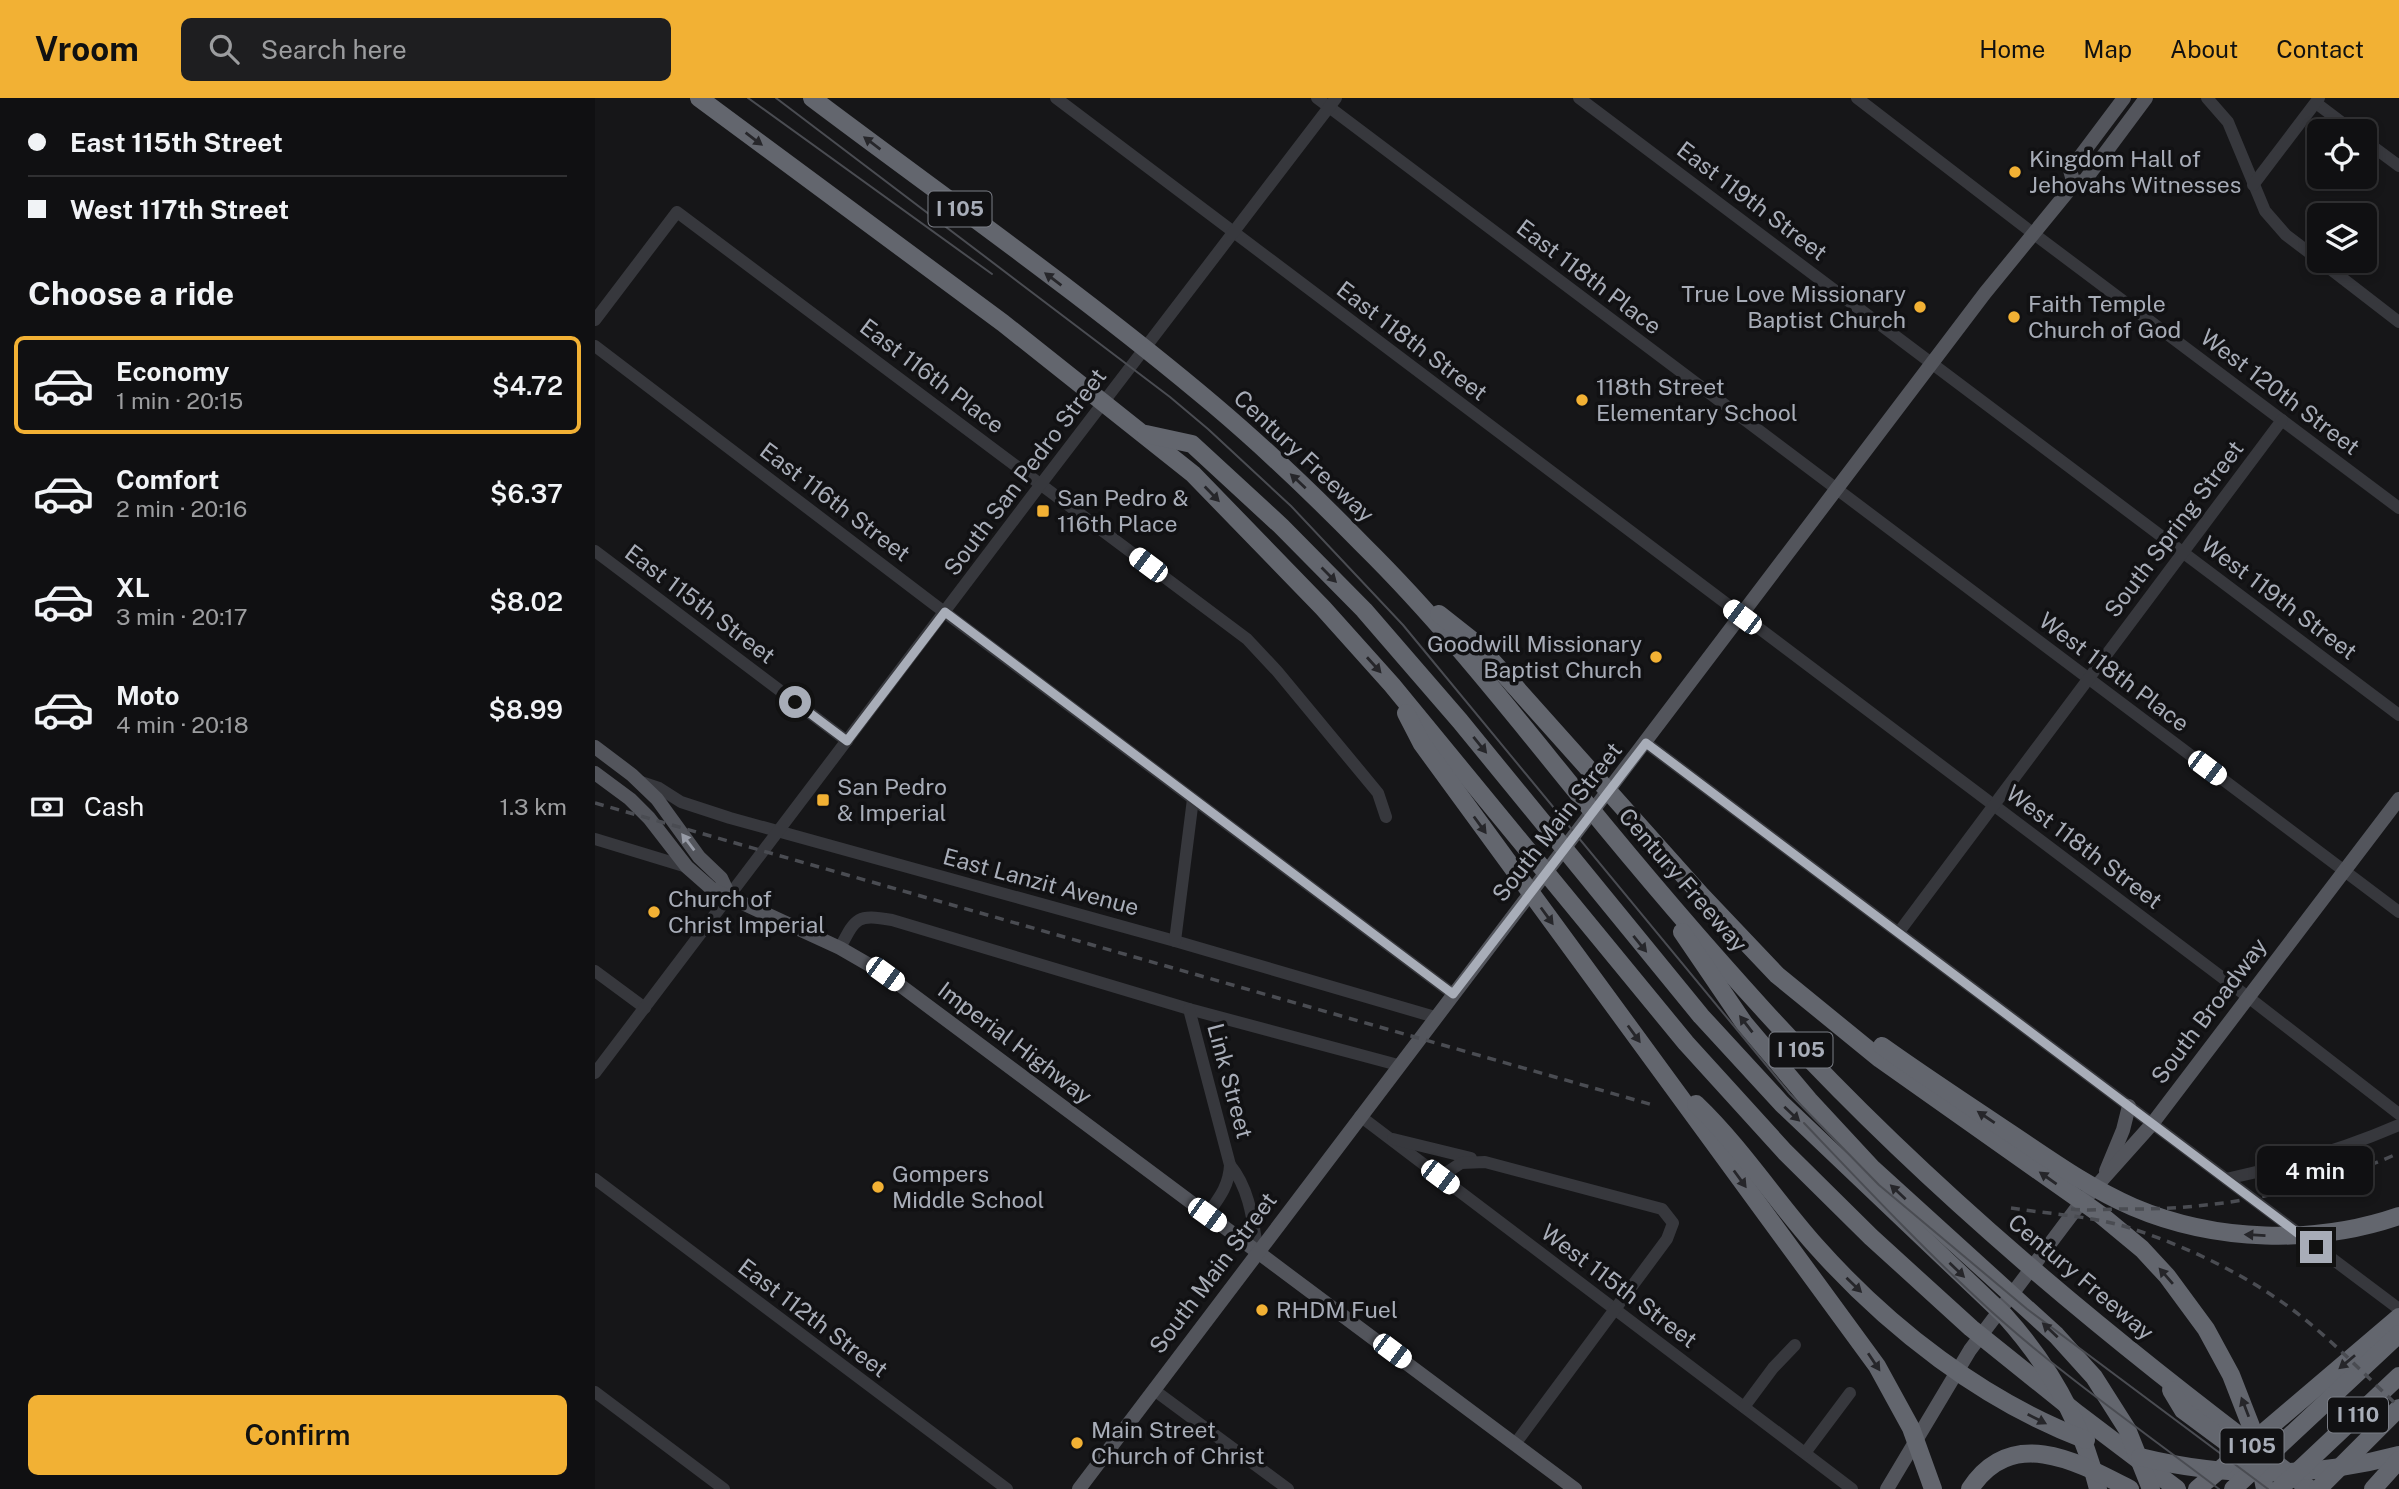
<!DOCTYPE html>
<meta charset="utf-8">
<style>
:root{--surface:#101012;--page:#1e1e20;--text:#f1f3f6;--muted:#9c9d9f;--line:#303032;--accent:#f2b134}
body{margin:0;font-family:"Public Sans",sans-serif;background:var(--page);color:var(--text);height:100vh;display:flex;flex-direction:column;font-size:26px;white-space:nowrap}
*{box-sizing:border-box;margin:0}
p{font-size:23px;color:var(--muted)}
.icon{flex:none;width:38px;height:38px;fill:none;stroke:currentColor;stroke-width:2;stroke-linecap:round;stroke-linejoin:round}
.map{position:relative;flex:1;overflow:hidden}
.side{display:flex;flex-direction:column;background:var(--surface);width:595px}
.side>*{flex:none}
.banner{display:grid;align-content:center;height:154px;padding:0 28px;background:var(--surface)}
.buttons{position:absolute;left:1712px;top:21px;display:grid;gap:14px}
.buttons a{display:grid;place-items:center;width:70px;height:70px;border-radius:10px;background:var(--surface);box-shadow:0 4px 10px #0003,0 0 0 2px var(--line);font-size:35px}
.end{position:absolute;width:32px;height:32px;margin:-16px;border:9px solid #a8adb8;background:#111;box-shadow:0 0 0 4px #111}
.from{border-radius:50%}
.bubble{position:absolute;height:49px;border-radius:10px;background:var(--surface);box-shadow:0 4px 10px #0003,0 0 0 2px var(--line);font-size:23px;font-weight:600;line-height:49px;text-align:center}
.car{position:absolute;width:21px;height:42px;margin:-21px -10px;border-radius:9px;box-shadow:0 0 5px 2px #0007;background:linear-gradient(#fff 24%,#345 0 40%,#fff 0 76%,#345 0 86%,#fff 0)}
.banner b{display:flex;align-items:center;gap:24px;height:66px;font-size:26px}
.banner b+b{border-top:2px solid var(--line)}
.banner i{width:18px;height:18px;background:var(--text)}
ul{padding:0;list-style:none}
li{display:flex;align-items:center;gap:21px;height:98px;margin:0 14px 10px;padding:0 14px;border:4px solid transparent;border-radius:10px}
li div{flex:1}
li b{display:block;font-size:26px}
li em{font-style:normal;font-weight:600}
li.on{border-color:var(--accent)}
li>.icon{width:63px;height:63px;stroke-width:1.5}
h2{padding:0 28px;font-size:32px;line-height:84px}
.pay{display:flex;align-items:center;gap:18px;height:77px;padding:0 28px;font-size:26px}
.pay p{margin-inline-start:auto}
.action{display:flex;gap:14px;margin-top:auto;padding:14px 28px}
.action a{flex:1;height:80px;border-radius:10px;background:var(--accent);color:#111;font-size:28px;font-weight:600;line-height:80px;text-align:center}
header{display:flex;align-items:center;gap:42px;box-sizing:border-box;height:98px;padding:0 35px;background:var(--accent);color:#111}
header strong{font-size:33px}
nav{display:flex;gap:38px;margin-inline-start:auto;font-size:24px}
.search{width:490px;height:63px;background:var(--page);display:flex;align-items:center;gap:18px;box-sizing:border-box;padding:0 24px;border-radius:10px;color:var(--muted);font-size:26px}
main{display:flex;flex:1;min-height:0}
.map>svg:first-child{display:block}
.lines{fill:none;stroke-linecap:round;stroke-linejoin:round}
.minor{stroke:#37383d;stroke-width:12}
.major{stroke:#53555c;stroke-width:14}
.highway{stroke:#63666e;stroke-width:18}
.tram{stroke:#4a4c52;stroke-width:2}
.rail{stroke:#4a4c52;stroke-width:3.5;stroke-dasharray:9 7;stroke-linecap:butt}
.oneway{fill:#26262a}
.oneway2{fill:#979ba6}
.route{stroke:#a8adb8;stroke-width:9}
.poi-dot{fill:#f2b134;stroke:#111113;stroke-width:2.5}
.labels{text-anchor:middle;stroke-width:7;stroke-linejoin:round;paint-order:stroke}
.shield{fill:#111113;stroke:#7b7e86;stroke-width:2}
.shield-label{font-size:21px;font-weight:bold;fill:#a8adb8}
.poi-label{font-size:23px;fill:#a8adb8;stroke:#111113;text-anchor:start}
.street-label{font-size:23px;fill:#a8adb8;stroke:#111113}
</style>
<header>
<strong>Vroom</strong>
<div class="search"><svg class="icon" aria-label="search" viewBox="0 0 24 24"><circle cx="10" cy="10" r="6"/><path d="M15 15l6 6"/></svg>Search here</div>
<nav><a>Home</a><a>Map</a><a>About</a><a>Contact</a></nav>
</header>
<main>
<section class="side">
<div class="banner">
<b><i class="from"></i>East 115th Street</b>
<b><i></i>West 117th Street</b>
</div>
<h2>Choose a ride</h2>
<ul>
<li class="on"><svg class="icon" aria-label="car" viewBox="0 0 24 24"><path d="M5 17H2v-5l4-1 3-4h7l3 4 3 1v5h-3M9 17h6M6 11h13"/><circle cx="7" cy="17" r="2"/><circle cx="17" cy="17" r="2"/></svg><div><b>Economy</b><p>1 min · 20:15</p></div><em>$4.72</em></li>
<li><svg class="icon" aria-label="car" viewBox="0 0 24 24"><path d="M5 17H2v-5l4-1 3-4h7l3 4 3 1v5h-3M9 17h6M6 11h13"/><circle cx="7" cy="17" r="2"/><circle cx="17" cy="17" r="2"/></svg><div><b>Comfort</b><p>2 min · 20:16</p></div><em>$6.37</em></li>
<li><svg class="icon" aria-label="car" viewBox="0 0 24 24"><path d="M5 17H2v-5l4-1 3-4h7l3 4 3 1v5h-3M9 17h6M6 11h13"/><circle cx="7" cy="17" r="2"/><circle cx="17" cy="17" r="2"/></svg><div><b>XL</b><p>3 min · 20:17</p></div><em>$8.02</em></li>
<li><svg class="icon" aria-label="car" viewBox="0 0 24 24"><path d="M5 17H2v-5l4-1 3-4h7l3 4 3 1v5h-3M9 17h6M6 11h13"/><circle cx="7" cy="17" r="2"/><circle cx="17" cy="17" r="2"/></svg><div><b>Moto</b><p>4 min · 20:18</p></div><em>$8.99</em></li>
</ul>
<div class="pay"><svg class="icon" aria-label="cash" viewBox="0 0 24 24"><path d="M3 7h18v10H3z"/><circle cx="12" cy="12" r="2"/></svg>Cash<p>1.3 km</p></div>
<div class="action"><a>Confirm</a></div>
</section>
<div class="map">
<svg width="1804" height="1391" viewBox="0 0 1804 1391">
<rect width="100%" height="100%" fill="#161618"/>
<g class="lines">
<!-- minor -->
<g class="minor">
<polyline points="461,0 1653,899 1804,1016"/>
<polyline points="722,0 1804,814"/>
<polyline points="984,0 1804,617"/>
<polyline points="1262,0 1439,136 1804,410"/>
<polyline points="1612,0 1633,24 1670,113 1691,137 1724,162"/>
<polyline points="1721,5 1758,33"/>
<polyline points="1769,42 1804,68"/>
<polyline points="1658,87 1724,0"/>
<polyline points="1725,163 1804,224"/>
<polyline points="0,222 82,114 652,541 682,573 783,695 791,719"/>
<polyline points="0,248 336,504 858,896"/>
<polyline points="0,453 252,643"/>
<polyline points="1051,645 1804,1211"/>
<polyline points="46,684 64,690 86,704 135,720 580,843 840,919"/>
<polyline points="0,741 92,769"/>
<polyline points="1304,834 1687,322"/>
<polyline points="580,843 598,701"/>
<path d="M 245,850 C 261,819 262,816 297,822 L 594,911 L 803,967"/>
<polyline points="0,873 50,910"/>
<path d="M 594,911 L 635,1067 C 634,1088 624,1100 612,1117"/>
<polyline points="0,975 446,386 741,0"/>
<polyline points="765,1018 1257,1391"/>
<polyline points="798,1041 876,1060"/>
<path d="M 635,1067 C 655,1091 658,1124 663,1155"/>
<polyline points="845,1079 866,1065 890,1064 1067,1111 1078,1125 1072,1141 920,1346"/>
<polyline points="0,1081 412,1391"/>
<path d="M 1631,1081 C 1690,1068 1749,1051 1804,1027"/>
<polyline points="559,1292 693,1391"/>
<polyline points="0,1294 129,1391"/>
<polyline points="1149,1309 1178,1270 1200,1247"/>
<polyline points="1210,1355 1255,1295"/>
</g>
<!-- major -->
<g class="major">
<polyline points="1479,86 1475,72 1529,0"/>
<polyline points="0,649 37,677 62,701 104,759 126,780 134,797"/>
<polyline points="0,675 35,701 54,720 92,769 117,791 245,850 290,876 980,1391"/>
<polyline points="1511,1073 1528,1032 1534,1008"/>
<polyline points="484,1391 1390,195 1479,86 1490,82 1551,0"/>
<polyline points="1292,1391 1375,1252 1481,1111 1557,1026 1804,701"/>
</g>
<!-- highway -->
<g class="highway">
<polyline points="104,0 408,225 598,376 728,510 797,587 1091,945 1190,1054 1276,1139 1376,1230 1483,1316 1582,1391"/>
<path d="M 217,0 C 351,101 490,198 619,307 C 671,351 721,399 769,448 C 847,525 915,612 985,698 C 1043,769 1103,840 1166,909 C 1330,1090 1519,1245 1715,1391"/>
<path d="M 551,336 L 597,346 L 686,428 L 769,512 L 865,623 L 1106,918 L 1187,1006 L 1410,1218 C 1455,1268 1487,1325 1503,1391"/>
<polyline points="844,516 882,546 1107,798 1182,877 1285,961 1506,1117 1547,1151 1572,1178 1611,1231 1636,1277 1659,1336 1670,1391"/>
<polyline points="811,615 827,646 1282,1268 1316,1330 1338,1391"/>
<polyline points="1087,834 1149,925 1214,1002 1278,1071 1461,1237 1499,1279 1532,1331 1556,1391"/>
<path d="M 1287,948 C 1329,978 1372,1006 1415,1035 C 1454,1061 1494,1090 1538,1109 C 1620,1144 1720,1147 1804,1118"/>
<path d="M 1101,1006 C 1146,1049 1180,1102 1221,1148 C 1294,1230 1388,1303 1491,1342"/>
<polyline points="1576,1292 1588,1312 1654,1361"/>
<path d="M 1545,1359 C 1631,1380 1718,1380 1804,1357"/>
<path d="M 1375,1391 C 1417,1327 1483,1364 1535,1391"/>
<polyline points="1602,1391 1804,1219"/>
<polyline points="1638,1391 1804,1236"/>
<polyline points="1684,1391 1804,1278"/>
<polyline points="1723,1391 1804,1310"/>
<polyline points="1778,1391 1804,1362"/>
</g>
<!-- tram -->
<g class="tram">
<polyline points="153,0 397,176"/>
<polyline points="181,0 575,299 613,331 696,408 808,527 1195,996 1284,1087 1432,1211 1673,1391"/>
<path d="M 1209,1025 C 1270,1089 1331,1154 1397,1214 C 1468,1278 1548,1333 1624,1391"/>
</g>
<!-- rail -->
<g class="rail">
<polyline points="0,705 1058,1007"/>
<path d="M 1416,1110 C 1454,1116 1495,1118 1532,1129 C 1591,1148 1648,1175 1698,1212 C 1736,1241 1769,1276 1804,1309"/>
<path d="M 1476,1111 C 1493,1113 1511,1111 1529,1111 C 1625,1112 1716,1094 1804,1055"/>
</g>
</g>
<!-- one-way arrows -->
<defs><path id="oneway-solid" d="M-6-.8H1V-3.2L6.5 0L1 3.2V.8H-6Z" transform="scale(1.75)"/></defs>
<g class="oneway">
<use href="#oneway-solid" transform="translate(159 41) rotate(37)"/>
<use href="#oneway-solid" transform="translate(277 45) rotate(-143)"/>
<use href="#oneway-solid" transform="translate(458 181) rotate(-143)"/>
<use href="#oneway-solid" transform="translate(703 383) rotate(-137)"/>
<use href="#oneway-solid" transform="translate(617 396) rotate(46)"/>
<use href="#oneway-solid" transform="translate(734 477) rotate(45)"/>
<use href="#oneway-solid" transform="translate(779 567) rotate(48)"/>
<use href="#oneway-solid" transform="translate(885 647) rotate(51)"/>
<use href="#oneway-solid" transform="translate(885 727) rotate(54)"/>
<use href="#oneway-solid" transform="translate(952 818) rotate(54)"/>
<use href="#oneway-solid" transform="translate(1045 846) rotate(51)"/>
<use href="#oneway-solid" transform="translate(1151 926) rotate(-128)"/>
<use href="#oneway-solid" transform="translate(1039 936) rotate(54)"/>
<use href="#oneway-solid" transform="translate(1197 1016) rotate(43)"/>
<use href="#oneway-solid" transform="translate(1391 1019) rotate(-146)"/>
<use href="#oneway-solid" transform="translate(1453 1080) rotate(-145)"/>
<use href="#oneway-solid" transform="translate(1145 1081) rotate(54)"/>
<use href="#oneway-solid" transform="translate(1303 1094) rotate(-137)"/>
<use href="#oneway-solid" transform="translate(1660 1137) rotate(-177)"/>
<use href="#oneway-solid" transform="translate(1362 1172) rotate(44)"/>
<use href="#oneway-solid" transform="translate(1571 1178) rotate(-131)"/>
<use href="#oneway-solid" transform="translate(1259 1187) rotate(44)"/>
<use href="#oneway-solid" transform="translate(1455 1232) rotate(-137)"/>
<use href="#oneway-solid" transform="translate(1279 1264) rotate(56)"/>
<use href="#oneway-solid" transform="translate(1752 1264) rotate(140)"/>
<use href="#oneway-solid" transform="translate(1650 1309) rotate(-111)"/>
<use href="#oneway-solid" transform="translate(1442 1321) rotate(27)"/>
</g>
<use class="oneway2" href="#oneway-solid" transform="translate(93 744) rotate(-127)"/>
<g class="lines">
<!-- route -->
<polyline class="route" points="200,604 252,643 350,514 858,896 1051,645 1721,1149"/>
</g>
<!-- markers -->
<g class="poi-dot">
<circle cx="1420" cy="74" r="7"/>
<circle cx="1325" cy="209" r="7"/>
<circle cx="1419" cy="219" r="7"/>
<circle cx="987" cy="302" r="7"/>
<rect x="441" y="406" width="14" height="14" rx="3.5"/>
<circle cx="1061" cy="559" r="7"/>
<rect x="221" y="695" width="14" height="14" rx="3.5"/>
<circle cx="59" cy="814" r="7"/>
<circle cx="283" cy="1089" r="7"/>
<circle cx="667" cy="1212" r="7"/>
<circle cx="482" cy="1345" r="7"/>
</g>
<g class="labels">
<!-- shield labels -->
<g class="shield">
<rect x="333.5" y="93.5" width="63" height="35" rx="5"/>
<rect x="1174.5" y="934.5" width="63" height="35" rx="5"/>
<rect x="1733" y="1299.5" width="60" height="35" rx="5"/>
<rect x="1625.5" y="1330.5" width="63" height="35" rx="5"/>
</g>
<g class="shield-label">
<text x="365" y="118">I 105</text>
<text x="1206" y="959">I 105</text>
<text x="1763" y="1324">I 110</text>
<text x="1657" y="1355">I 105</text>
</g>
<!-- poi labels -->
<g class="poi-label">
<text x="1434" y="69">Kingdom Hall of<tspan x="1434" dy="26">Jehovahs Witnesses</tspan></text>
<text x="1311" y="204" text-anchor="end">True Love Missionary<tspan x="1311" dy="26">Baptist Church</tspan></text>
<text x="1433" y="214">Faith Temple<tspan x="1433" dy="26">Church of God</tspan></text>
<text x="1001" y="297">118th Street<tspan x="1001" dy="26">Elementary School</tspan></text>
<text x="462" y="408">San Pedro &amp;<tspan x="462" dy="26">116th Place</tspan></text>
<text x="1047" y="554" text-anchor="end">Goodwill Missionary<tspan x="1047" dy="26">Baptist Church</tspan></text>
<text x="242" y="697">San Pedro<tspan x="242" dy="26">&amp; Imperial</tspan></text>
<text x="73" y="809">Church of<tspan x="73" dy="26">Christ Imperial</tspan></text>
<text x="297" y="1084">Gompers<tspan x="297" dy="26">Middle School</tspan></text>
<text x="681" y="1220">RHDM Fuel</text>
<text x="496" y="1340">Main Street<tspan x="496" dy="26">Church of Christ</tspan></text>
</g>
<!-- street labels -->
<g class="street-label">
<text transform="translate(1157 103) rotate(37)" y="8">East 119th Street</text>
<text transform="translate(994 179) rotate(37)" y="8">East 118th Place</text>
<text transform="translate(817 243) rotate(37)" y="8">East 118th Street</text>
<text transform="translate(337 278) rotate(37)" y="8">East 116th Place</text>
<text transform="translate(1685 294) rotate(37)" y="8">West 120th Street</text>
<text transform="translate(709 358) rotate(43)" y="8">Century Freeway</text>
<text transform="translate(430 374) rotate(-53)" y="8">South San Pedro Street</text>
<text transform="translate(240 404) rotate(37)" y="8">East 116th Street</text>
<text transform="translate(1579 431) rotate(-53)" y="8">South Spring Street</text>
<text transform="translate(1684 500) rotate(37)" y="8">West 119th Street</text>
<text transform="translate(105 506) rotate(37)" y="8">East 115th Street</text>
<text transform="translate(1519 574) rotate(37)" y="8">West 118th Place</text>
<text transform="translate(962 724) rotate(-52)" y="8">South Main Street</text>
<text transform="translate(1489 749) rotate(37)" y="8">West 118th Street</text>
<text transform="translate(1088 782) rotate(49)" y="8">Century Freeway</text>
<text transform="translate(446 784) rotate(15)" y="8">East Lanzit Avenue</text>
<text transform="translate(1614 913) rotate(-53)" y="8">South Broadway</text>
<text transform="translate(420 945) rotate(37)" y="8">Imperial Highway</text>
<text transform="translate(635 983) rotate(75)" y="8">Link Street</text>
<text transform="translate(618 1175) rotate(-53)" y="8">South Main Street</text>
<text transform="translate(1486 1179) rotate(40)" y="8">Century Freeway</text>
<text transform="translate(1024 1188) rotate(37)" y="8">West 115th Street</text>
<text transform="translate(218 1220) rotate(37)" y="8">East 112th Street</text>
</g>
</g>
</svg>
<div class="buttons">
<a><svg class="icon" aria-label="locate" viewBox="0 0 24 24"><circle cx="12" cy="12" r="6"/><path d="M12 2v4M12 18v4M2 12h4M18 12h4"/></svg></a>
<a><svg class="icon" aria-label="layers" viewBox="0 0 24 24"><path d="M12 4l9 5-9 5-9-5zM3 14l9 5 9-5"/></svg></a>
</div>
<i class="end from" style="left:200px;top:604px"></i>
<i class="end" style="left:1721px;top:1149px"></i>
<div class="bubble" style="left:1662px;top:1048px;width:116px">4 min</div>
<i class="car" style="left:553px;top:467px;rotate:307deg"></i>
<i class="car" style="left:1147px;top:519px;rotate:307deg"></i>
<i class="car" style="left:1612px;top:670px;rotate:127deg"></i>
<i class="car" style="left:290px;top:876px;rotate:126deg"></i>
<i class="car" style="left:845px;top:1079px;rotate:127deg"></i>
<i class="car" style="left:612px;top:1117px;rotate:126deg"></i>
<i class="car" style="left:797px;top:1253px;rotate:127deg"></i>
</div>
</main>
